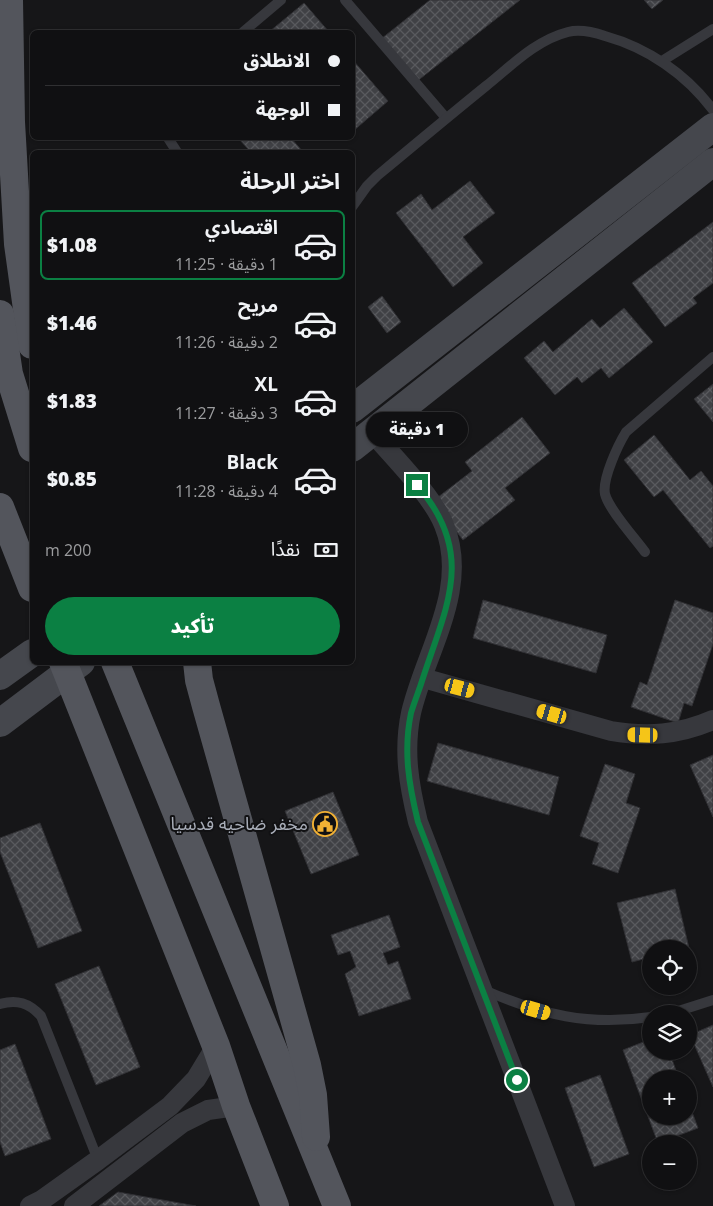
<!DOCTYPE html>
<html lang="ar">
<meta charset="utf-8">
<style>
:root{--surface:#101012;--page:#19191b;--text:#f1f3f6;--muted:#9c9d9f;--line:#303032;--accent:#0b8043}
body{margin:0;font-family:"Open Sans","Noto Sans Arabic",sans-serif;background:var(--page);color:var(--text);direction:rtl;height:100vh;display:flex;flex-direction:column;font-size:19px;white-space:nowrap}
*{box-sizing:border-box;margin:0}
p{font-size:16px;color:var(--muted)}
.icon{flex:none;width:28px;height:28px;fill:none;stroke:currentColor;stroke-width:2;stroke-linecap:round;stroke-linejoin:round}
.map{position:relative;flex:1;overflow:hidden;direction:ltr}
.side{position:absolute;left:30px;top:150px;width:325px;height:515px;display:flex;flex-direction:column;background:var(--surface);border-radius:8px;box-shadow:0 1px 4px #0004,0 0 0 1px var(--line);direction:rtl}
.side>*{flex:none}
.banner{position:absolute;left:30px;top:30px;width:325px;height:110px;border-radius:8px;box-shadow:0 1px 4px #0004,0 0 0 1px var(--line);direction:rtl;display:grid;align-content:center;height:110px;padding:0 15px;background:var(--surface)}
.buttons{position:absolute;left:642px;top:940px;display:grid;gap:10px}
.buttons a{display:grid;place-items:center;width:55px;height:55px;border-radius:50%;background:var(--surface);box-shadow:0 1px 4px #0004,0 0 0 1px var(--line);font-size:25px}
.end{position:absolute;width:22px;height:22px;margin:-11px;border:6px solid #0b8043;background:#fff;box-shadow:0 0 0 2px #fff}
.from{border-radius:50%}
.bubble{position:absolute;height:35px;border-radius:18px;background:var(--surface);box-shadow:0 1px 4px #0004,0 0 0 1px var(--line);font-size:16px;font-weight:800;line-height:35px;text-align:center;direction:rtl}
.car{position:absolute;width:15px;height:30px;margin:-15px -8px;border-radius:6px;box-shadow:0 0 4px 1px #0007;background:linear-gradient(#f5c518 24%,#345 0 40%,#f5c518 0 76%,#345 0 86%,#f5c518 0)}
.banner b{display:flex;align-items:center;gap:18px;height:48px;font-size:19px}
.banner b+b{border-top:1px solid var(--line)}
.banner i{width:12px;height:12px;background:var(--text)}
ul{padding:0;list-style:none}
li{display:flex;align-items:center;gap:15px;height:70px;margin:0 10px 8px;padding:0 5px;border:2px solid transparent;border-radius:8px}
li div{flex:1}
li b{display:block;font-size:19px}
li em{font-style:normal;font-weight:800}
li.on{border-color:var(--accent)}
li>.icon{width:45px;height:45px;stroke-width:1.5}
h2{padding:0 15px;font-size:22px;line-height:60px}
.pay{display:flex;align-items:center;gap:12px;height:55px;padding:0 15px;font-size:19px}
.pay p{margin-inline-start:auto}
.action{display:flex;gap:10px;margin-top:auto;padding:10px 15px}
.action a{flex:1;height:58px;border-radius:30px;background:var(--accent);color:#fff;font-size:20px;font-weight:800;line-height:58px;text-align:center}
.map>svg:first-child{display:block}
.building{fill:url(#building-cross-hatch);stroke:#303034}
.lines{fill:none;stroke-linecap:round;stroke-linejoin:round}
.lane{stroke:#37383d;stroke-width:10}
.street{stroke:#37383d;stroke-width:20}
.secondary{stroke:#45474d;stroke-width:28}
.primary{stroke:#53555c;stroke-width:28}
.route{stroke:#0b8043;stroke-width:6}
.labels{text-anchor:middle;stroke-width:4;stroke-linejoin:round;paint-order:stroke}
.poi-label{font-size:18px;fill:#a8adb8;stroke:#111113;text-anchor:end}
</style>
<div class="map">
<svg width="713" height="1206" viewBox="0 0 713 1206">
<defs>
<pattern id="building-cross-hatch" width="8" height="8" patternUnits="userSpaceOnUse" patternTransform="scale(1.25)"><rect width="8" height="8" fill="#404145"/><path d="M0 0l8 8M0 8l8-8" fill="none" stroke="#595a5e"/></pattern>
</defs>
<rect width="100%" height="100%" fill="#161618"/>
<!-- building -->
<g class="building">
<polygon points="430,0 520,0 416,82 381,39"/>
<polygon points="644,0 663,0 652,9"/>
<polygon points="304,3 329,32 269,32"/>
<polygon points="352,59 388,101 352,132"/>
<polygon points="238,138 291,138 303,152 251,152"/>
<polygon points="470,181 495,213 463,237 483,263 453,287 396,213 421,194 432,210"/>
<polygon points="713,222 713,283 693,298 697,303 665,327 632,283"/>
<polygon points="382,296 401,322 387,333 368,307"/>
<polygon points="624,308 653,342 609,378 601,368 582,383 577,377 555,395 524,358 544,341 553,352 592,319 600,328"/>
<polygon points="713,384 713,422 694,399"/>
<polygon points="522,417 550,453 505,488 515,500 463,540 433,501 472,471 465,462"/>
<polygon points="654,435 690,480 701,471 713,486 713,546 710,548 663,490 654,497 624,460"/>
<polygon points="483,600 607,635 596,673 473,638"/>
<polygon points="675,600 713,613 713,644 692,706 684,703 678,723 631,707 640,682 647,685"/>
<polygon points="438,743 559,777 549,815 427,781"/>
<polygon points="713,755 713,817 690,765"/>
<polygon points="605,764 635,774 626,803 640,808 618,873 592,864 599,843 580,836"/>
<polygon points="333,792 359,855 311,874 285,811"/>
<polygon points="40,823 82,931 38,948 0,852 0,838"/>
<polygon points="675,889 689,948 651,949 651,957 632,962 617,903"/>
<polygon points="389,915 400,947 383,953 388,965 398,961 411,999 359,1016 345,974 356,967 350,951 338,955 331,935"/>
<polygon points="99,966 140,1067 96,1085 55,984"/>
<polygon points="713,1025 713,1087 690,1035"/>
<polygon points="651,1039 651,1051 669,1051 679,1079 651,1079 651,1116 689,1116 689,1104 698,1128 658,1143 623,1050"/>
<polygon points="15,1044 51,1139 5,1156 0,1142 0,1050"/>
<polygon points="600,1075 629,1154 594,1167 565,1088"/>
<polygon points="118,1192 196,1206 99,1206"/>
</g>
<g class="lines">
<!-- lane -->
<g class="lane">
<polyline points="345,0 446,118"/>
<polyline points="243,32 281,0"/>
<polyline points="662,61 713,29"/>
<polyline points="168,138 177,152"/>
<path d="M 352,207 L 367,186 L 377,176 C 413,146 449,116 486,86 C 511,66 536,40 568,32 C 580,29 593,32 605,36 C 648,48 686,74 713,110"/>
<path d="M 645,552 C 635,538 609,510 605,494 C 602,479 618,445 626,432 L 713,357"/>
<path d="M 484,990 C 542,1015 588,1026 651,1017"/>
<path d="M 0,1004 C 17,999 29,1003 41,1016 L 98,1160"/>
<polyline points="669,1014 713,1000"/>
</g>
<!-- street -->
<g class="street">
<path d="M 372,432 C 394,458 432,495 444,525 C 470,589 425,652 411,713 C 403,751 409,785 418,822 L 565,1206"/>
<path d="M 423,678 L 611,731 C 647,737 679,735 713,720"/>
<polyline points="30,1206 42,1200 98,1160 170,1106 196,1079 216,1046"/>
<polyline points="74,1206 182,1123 208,1110 236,1106"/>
</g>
<!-- secondary -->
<g class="secondary">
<polyline points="352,409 713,127"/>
<polyline points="352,448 713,162"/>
<polyline points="0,676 32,653"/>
<polyline points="0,723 81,662"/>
</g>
<!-- primary -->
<g class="primary">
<polyline points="9,0 11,122 18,244 32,345"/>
<polyline points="0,314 9,374 32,448"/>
<polyline points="0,507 32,588"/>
<polyline points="63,662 216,1046 236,1106 275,1206"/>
<polyline points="115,662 337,1206"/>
<polyline points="197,662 199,680 206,706 307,1065 313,1095 316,1137"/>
</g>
</g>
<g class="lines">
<!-- route -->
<path class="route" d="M 417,485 C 478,555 445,608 421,684 C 418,693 414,703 411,713 C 403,751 409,785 418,822 L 517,1080"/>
</g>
<!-- icons -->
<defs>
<symbol id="civic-ring" viewBox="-11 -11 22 22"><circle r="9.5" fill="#111113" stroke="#f2b134" stroke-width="1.5"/><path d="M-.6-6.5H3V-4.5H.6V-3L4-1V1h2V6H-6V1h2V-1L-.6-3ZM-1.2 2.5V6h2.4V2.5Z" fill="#f2b134"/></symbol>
</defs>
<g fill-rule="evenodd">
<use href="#civic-ring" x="311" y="810" width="28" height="28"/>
</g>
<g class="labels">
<!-- poi labels -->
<g class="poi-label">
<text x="308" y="830">مخفر ضاحيه قدسيا</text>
</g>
</g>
</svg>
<div class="buttons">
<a><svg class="icon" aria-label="locate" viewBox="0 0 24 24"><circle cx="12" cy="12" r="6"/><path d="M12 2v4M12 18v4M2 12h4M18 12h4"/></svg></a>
<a><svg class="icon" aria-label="layers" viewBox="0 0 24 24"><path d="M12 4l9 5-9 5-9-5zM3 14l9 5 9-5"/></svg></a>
<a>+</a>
<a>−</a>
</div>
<i class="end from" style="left:517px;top:1080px"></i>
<i class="end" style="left:417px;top:485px"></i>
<div class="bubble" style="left:366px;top:412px;width:102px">1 دقيقة</div>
<i class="car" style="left:460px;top:688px;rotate:105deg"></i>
<i class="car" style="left:552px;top:714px;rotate:286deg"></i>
<i class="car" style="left:643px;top:735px;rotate:271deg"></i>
<i class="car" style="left:536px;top:1010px;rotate:106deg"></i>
<div class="banner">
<b><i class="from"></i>الانطلاق</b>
<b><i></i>الوجهة</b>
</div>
<section class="side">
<h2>اختر الرحلة</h2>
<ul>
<li class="on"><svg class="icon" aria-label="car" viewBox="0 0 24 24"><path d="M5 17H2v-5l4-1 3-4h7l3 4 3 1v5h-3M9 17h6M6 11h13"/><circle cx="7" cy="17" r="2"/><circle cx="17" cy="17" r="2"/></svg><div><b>اقتصادي</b><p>1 دقيقة · 11:25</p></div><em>$1.08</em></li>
<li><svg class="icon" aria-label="car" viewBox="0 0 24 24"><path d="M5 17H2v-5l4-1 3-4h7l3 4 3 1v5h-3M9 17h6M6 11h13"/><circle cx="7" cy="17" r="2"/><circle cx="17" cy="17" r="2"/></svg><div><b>مريح</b><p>2 دقيقة · 11:26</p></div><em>$1.46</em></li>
<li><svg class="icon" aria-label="car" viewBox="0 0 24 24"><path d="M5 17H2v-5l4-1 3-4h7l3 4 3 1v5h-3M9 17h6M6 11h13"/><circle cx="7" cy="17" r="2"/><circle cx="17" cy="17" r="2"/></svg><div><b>XL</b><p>3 دقيقة · 11:27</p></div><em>$1.83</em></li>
<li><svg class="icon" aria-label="car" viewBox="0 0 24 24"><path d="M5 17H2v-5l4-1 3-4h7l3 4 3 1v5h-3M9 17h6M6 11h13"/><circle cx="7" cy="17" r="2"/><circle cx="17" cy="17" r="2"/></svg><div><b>Black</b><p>4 دقيقة · 11:28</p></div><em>$0.85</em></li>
</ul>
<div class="pay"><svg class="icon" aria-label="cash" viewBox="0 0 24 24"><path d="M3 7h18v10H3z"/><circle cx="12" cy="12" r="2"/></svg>نقدًا<p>200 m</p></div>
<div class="action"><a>تأكيد</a></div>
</section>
</div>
